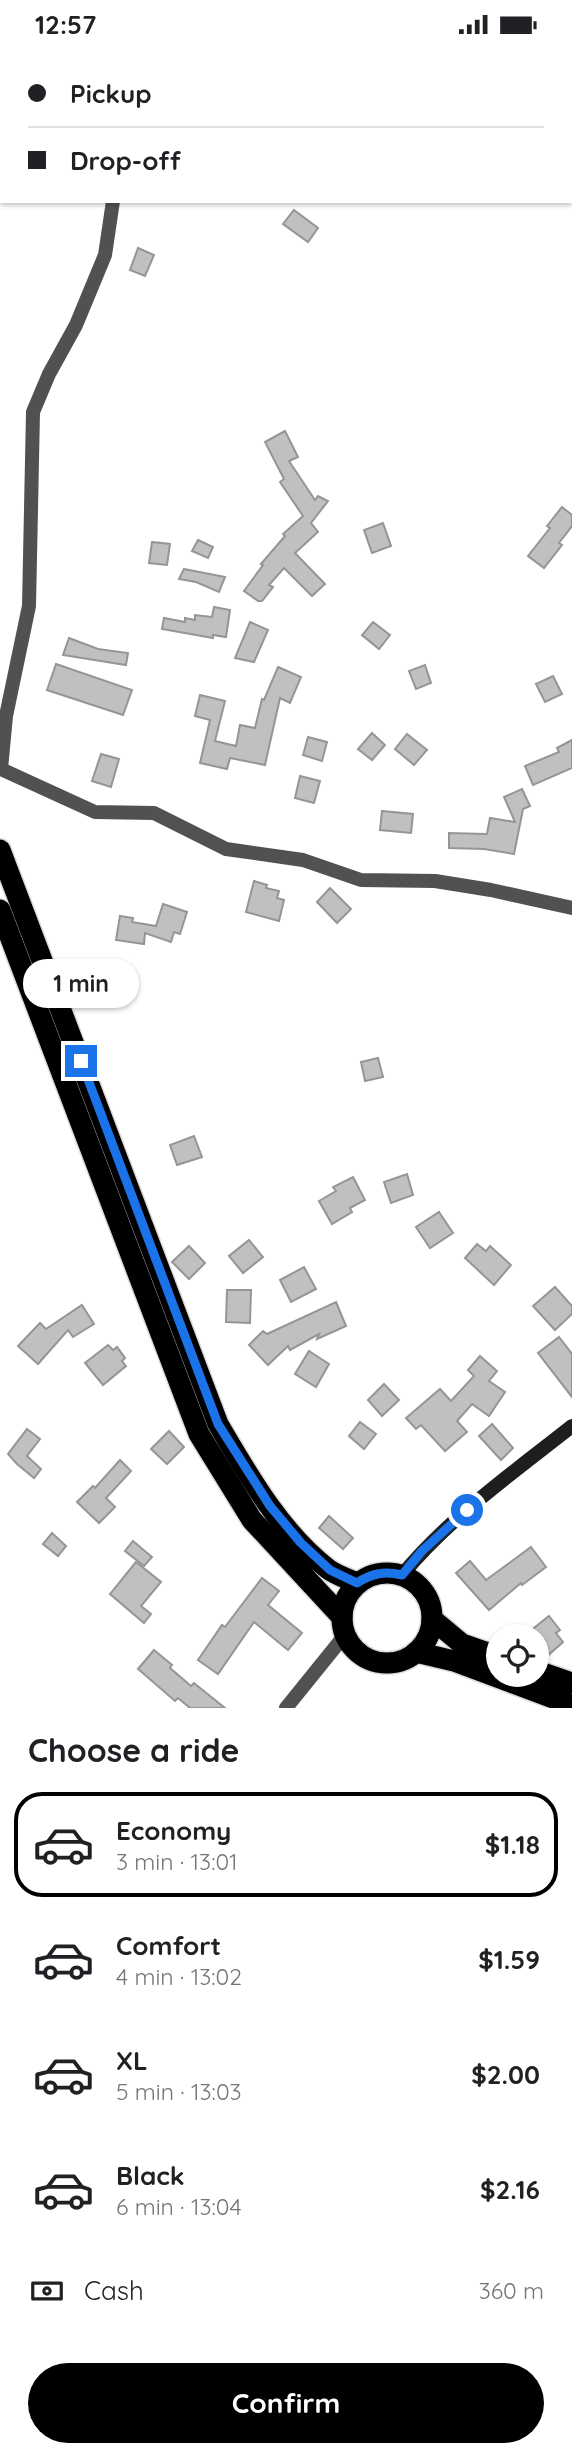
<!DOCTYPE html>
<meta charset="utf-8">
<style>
:root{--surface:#fff;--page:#f6f6f6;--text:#202124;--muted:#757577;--line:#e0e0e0;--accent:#000}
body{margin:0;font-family:Quicksand,sans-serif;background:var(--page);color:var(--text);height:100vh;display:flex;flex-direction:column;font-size:26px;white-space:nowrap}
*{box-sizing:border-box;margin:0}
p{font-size:23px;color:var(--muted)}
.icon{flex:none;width:38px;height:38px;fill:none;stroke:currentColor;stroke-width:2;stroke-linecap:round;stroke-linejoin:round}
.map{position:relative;height:1659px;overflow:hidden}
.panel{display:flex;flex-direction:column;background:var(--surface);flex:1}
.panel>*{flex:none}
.banner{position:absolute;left:0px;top:0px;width:572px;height:154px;box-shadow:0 2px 5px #0004;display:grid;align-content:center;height:154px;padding:0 28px;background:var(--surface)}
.fabs{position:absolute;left:486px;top:1575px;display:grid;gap:14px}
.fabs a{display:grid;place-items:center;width:63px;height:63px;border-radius:50%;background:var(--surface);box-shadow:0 2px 5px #0004;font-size:35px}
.end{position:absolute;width:32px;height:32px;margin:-16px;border:9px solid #1a73e8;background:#fff;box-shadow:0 0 0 4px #fff}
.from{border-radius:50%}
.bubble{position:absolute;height:49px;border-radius:24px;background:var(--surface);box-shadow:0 2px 5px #0004;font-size:23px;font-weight:700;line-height:49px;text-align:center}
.banner b{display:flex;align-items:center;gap:24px;height:66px;font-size:26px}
.banner b+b{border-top:2px solid var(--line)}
.banner i{width:18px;height:18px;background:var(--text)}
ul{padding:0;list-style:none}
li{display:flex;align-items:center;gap:21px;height:105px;margin:0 14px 10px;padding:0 14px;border:4px solid transparent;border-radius:28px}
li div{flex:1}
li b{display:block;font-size:26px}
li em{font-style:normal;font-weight:700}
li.current{border-color:var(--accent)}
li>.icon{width:63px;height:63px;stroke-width:1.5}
h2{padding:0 28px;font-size:32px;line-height:84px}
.pay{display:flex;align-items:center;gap:18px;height:77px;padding:0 28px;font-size:26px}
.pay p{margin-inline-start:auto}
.button{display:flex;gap:14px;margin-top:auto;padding:14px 28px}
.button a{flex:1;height:80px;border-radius:42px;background:var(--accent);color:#fff;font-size:28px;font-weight:700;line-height:80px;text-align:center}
.status{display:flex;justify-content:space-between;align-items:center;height:49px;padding:0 35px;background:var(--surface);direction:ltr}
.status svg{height:19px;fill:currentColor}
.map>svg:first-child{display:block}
.building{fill:#c0c0c0;stroke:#959595;stroke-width:2}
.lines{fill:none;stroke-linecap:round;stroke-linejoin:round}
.highway-casing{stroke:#dbdbdb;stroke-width:24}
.street{stroke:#515151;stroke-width:14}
.secondary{stroke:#1e1e1e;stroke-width:14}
.highway{stroke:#000;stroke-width:21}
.route{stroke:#1a73e8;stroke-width:9}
</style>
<div class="status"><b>12:57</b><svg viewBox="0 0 49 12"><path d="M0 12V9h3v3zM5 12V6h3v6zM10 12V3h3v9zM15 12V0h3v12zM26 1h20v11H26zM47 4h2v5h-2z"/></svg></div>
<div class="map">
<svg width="572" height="1659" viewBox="0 0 572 1659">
<rect width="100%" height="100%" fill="#fff"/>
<!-- building -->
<g class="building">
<polygon points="294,161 318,179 308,193 283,175"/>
<polygon points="138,199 154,206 145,227 130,221"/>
<polygon points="285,382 298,408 289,412 315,451 318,447 328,452 311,474 318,483 295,504 325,535 312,547 284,519 269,536 273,538 262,552 258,552 244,542 263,516 261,515 285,487 283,485 303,467 280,433 284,430 265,393"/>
<polygon points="562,458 572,466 572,477 559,494 562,496 544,519 528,507 550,479 547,477"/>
<polygon points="383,474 391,497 372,504 364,481"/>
<polygon points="198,491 213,498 208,509 192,502"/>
<polygon points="152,493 170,495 167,516 149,514"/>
<polygon points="184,520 225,528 219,543 196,533 179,530"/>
<polygon points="214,558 230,561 226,588 213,586 213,589 162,580 164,569 185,573 185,569 195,571 195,566 212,568"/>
<polygon points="250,573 268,581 254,613 235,609"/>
<polygon points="373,573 390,586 379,600 362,586"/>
<polygon points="69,589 98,600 128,604 126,616 63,606"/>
<polygon points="56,615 132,641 123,666 47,641"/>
<polygon points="425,616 431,634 416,640 409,622"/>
<polygon points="278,618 301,628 290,654 280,649 265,716 230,709 227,720 200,714 210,671 195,667 200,646 225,652 215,692 236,697 240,676 255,679 262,650 264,651"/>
<polygon points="553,627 562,645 545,653 536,635"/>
<polygon points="372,684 385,696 372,711 358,700"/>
<polygon points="407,685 427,701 414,716 395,700"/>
<polygon points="308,688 327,693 322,712 303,706"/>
<polygon points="572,691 572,719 533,736 525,717 559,703 557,699"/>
<polygon points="101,705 119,710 111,738 92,732"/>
<polygon points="300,727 320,732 314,754 295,749"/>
<polygon points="522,740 530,757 523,760 514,805 484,800 449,799 449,784 487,785 490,769 515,773 504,748"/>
<polygon points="382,762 413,765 411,784 380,781"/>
<polygon points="254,832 267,836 266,839 279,842 277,849 284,851 279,872 246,863"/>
<polygon points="330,839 351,860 337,874 317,853"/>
<polygon points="163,855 187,863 180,885 174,883 171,893 145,884 144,895 116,891 120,867 133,869 132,873 156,877"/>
<polygon points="88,912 113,915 110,937 86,933"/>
<polygon points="378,1009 383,1028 365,1032 361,1013"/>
<polygon points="194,1087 202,1108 177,1116 170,1096"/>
<polygon points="407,1125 413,1146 391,1154 384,1133"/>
<polygon points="353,1128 365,1151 350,1159 352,1163 332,1175 319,1152 336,1142 333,1138"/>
<polygon points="439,1163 453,1184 430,1199 416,1178"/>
<polygon points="249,1191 263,1208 243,1224 229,1207"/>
<polygon points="477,1195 486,1202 490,1197 511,1216 494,1236 465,1209"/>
<polygon points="189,1197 205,1214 189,1230 172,1213"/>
<polygon points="304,1218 316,1240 291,1253 280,1231"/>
<polygon points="555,1238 572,1257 572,1265 555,1281 533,1257"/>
<polygon points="227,1241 251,1241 250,1274 226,1273"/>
<polygon points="336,1253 346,1277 317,1290 319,1285 290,1301 288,1297 268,1316 249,1296 263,1282 267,1285"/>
<polygon points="82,1256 94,1275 73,1288 68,1281 38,1315 18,1297 40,1274 46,1280"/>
<polygon points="559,1288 572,1305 572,1348 538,1304"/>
<polygon points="108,1296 113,1301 117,1298 125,1309 122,1312 126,1317 103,1336 85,1314"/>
<polygon points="309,1302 329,1315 316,1338 295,1325"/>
<polygon points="480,1307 497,1322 489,1332 505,1343 489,1367 472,1355 457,1372 467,1383 445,1402 421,1376 416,1380 406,1369 440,1340 451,1352 474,1327 468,1321"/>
<polygon points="384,1335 399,1351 382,1367 368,1351"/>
<polygon points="360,1373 376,1385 364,1400 349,1387"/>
<polygon points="492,1375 513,1399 501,1411 479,1387"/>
<polygon points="27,1380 40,1390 27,1407 41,1420 34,1429 17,1415 8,1405"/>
<polygon points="169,1382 184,1398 167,1415 151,1400"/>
<polygon points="120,1411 131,1422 106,1449 115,1458 99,1474 77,1453 93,1437 95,1439"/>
<polygon points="329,1467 353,1489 343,1500 319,1479"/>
<polygon points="52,1484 66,1497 58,1507 43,1495"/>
<polygon points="133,1492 152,1508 144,1517 125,1502"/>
<polygon points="531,1498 546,1518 522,1536 521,1534 489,1561 456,1524 470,1512 486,1531"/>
<polygon points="136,1513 161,1533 141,1557 151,1565 144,1574 110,1545"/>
<polygon points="262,1529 279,1542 268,1556 302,1584 288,1601 254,1573 218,1625 198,1611 222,1576 225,1578"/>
<polygon points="549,1567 560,1581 556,1584 563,1593 545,1609 537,1600 537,1587 524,1587"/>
<polygon points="154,1601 172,1616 170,1619 191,1637 194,1634 225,1659 190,1659 178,1649 175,1652 138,1620"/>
</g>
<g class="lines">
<defs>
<g id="highway">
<path d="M 0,801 L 218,1375 C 248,1426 280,1483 328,1520 C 336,1526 348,1530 357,1534"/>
<polyline points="0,861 199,1385 252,1471 342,1568"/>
<circle cx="387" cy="1569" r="45"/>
<polyline points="432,1570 462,1595 499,1608"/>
<polyline points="416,1603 454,1612 572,1656"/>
<polyline points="537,1622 572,1634"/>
</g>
</defs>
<!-- highway casing -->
<use href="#highway" class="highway-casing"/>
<!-- street -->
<g class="street">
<polyline points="192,2 193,0"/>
<polyline points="113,152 105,206 76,276 49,325 33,363 29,557 6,667 1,720 95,763 154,764 226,800 303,811 361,831 435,832 491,841 572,859"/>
<polyline points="286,1659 345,1586"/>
</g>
<!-- secondary -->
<path class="secondary" d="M 402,1526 C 450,1468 514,1423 572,1377"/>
<!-- highway -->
<use href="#highway" class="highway"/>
</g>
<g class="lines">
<!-- route -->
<path class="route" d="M 81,1012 L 218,1375 L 270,1457 L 301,1494 L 330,1521 L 357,1534 C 372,1524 385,1522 402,1526 L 422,1502 L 467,1461"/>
</g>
</svg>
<div class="fabs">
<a><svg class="icon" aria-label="locate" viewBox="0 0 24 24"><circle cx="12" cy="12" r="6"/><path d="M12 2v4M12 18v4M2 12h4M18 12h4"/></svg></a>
</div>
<i class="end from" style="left:467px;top:1461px"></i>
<i class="end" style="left:81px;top:1012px"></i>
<div class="bubble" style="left:23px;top:910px;width:116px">1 min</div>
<div class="banner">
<b><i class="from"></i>Pickup</b>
<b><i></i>Drop-off</b>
</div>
</div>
<section class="panel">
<h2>Choose a ride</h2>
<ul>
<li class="current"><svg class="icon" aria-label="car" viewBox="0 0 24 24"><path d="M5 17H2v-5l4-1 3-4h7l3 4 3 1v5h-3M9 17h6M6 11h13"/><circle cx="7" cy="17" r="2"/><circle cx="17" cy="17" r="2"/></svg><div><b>Economy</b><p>3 min · 13:01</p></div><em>$1.18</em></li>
<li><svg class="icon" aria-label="car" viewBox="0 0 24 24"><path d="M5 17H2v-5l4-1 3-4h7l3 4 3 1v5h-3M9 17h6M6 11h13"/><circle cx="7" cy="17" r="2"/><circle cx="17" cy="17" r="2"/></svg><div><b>Comfort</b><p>4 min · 13:02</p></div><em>$1.59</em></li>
<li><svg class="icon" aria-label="car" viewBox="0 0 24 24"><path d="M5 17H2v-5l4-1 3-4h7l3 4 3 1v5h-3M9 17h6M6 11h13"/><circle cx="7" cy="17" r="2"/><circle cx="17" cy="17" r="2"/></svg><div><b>XL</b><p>5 min · 13:03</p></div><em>$2.00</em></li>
<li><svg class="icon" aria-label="car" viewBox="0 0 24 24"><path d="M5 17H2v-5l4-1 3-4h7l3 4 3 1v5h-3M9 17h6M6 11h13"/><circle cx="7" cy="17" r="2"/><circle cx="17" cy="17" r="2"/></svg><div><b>Black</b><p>6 min · 13:04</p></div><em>$2.16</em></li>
</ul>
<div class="pay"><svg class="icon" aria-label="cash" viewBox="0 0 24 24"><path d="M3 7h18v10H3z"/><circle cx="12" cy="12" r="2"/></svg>Cash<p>360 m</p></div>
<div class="button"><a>Confirm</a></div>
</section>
